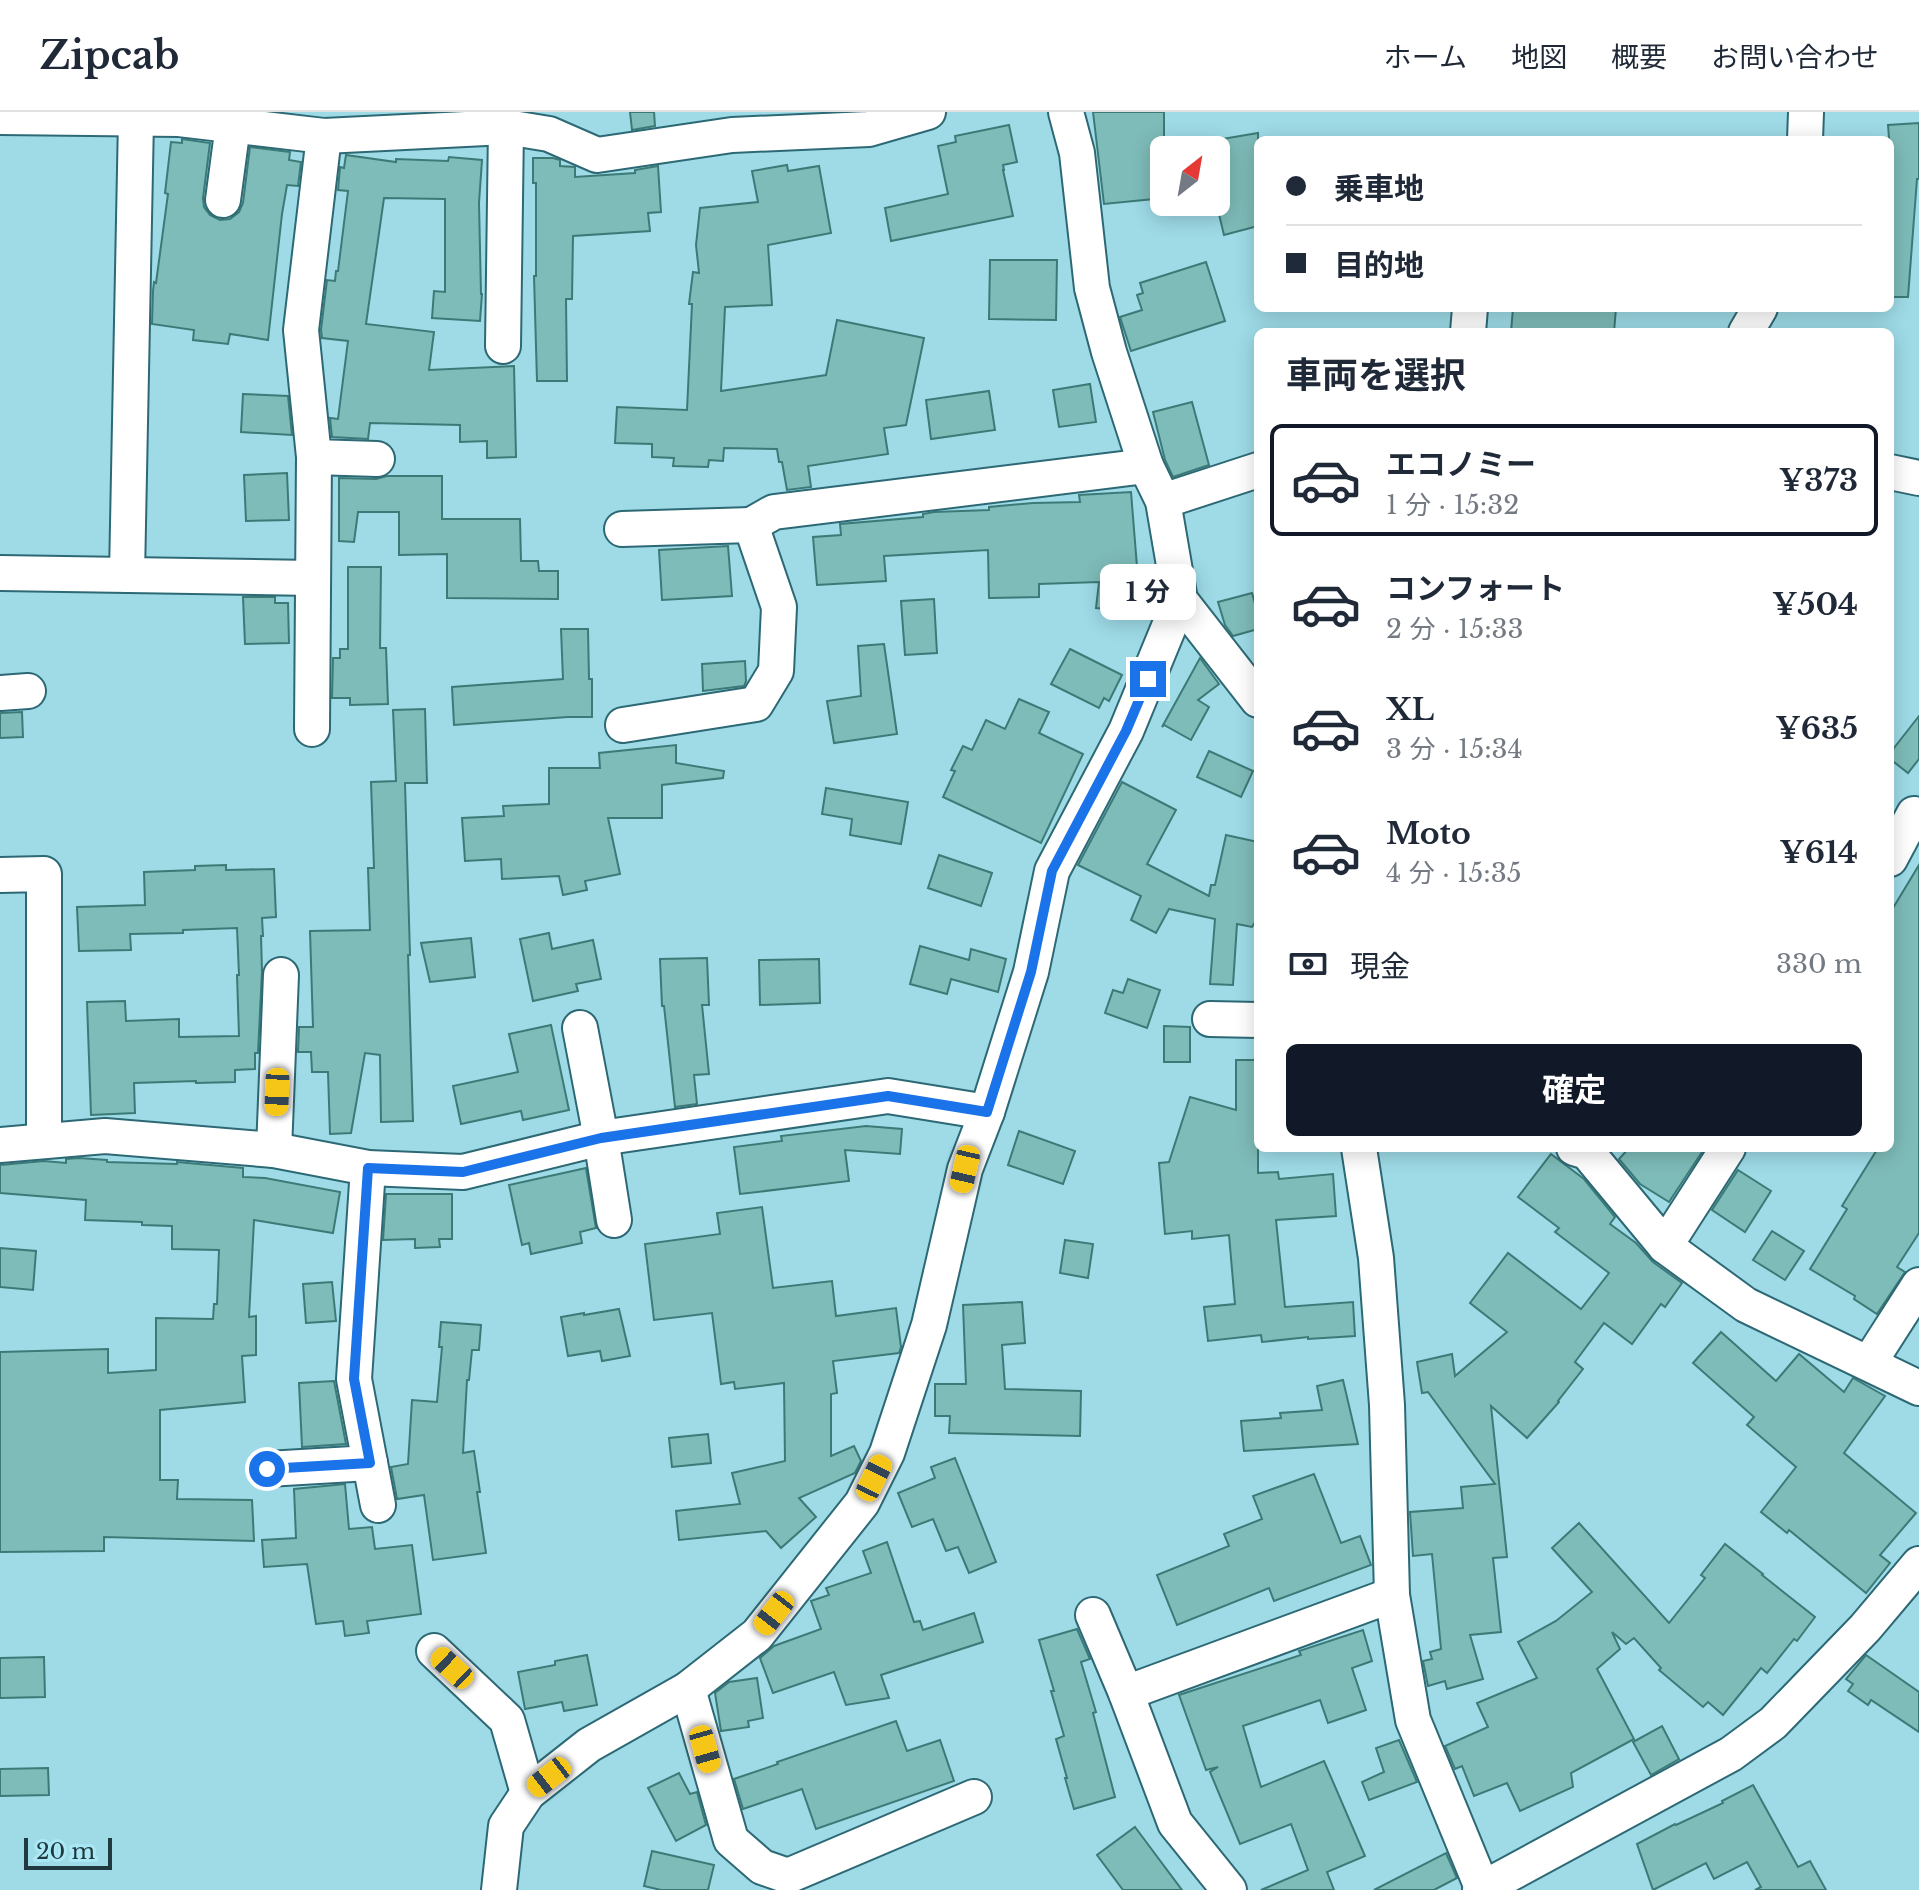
<!DOCTYPE html>
<html lang="ja">
<meta charset="utf-8">
<style>
:root{--surface:#fff;--page:#f2f2f3;--text:#1f2937;--muted:#747a83;--line:#e0e1e3;--accent:#111827}
body{margin:0;font-family:"Libre Baskerville","Noto Sans JP",serif;background:var(--page);color:var(--text);height:100vh;display:flex;flex-direction:column;font-size:30px;white-space:nowrap}
*{box-sizing:border-box;margin:0}
p{font-size:26px;color:var(--muted)}
.icon{flex:none;width:44px;height:44px;fill:none;stroke:currentColor;stroke-width:2;stroke-linecap:round;stroke-linejoin:round}
.map{position:relative;flex:1;overflow:hidden}
.panel{position:absolute;left:1254px;top:216px;width:640px;height:824px;display:flex;flex-direction:column;background:var(--surface);border-radius:12px;box-shadow:0 4px 20px #0003}
.panel>*{flex:none}
.guide{position:absolute;left:1254px;top:24px;width:640px;height:176px;border-radius:12px;box-shadow:0 4px 20px #0003;display:grid;align-content:center;height:176px;padding:0 32px;background:var(--surface)}
.needle{width:52px;rotate:31deg}
.buttons{position:absolute;left:1150px;top:24px;display:grid;gap:16px}
.buttons a{display:grid;place-items:center;width:80px;height:80px;border-radius:12px;background:var(--surface);box-shadow:0 4px 20px #0003;font-size:40px}
.scale{position:absolute;left:24px;bottom:20px;width:88px;box-sizing:border-box;padding-left:8px;border:4px solid #20393e;border-top:0;font-size:22px;line-height:28px;white-space:nowrap;color:#20393e;-webkit-text-stroke:6px #abe8f5;paint-order:stroke}
.end{position:absolute;width:36px;height:36px;margin:-18px;border:10px solid #1a73e8;background:#fff;box-shadow:0 0 0 4px #fff}
.from{border-radius:50%}
.bubble{position:absolute;height:56px;border-radius:12px;background:var(--surface);box-shadow:0 4px 20px #0003;font-size:26px;font-weight:700;line-height:56px;text-align:center}
.car{position:absolute;width:24px;height:48px;margin:-24px -12px;border-radius:10px;box-shadow:0 0 6px 2px #0007;background:linear-gradient(#f5c518 24%,#345 0 40%,#f5c518 0 76%,#345 0 86%,#f5c518 0)}
.guide b{display:flex;align-items:center;gap:28px;height:76px;font-size:30px}
.guide b+b{border-top:2px solid var(--line)}
.guide i{width:20px;height:20px;background:var(--text)}
ul{padding:0;list-style:none}
li{display:flex;align-items:center;gap:24px;height:112px;margin:0 16px 12px;padding:0 16px;border:4px solid transparent;border-radius:12px}
li div{flex:1}
li b{display:block;font-size:30px}
li em{font-style:normal;font-weight:700}
li.active{border-color:var(--accent)}
li>.icon{width:72px;height:72px;stroke-width:1.5}
h2{padding:0 32px;font-size:36px;line-height:96px}
.pay{display:flex;align-items:center;gap:20px;height:88px;padding:0 32px;font-size:30px}
.pay p{margin-inline-start:auto}
.cta{display:flex;gap:16px;margin-top:auto;padding:16px 32px}
.cta a{flex:1;height:92px;border-radius:12px;background:var(--accent);color:#fff;font-size:32px;font-weight:700;line-height:92px;text-align:center}
header{display:flex;align-items:center;gap:48px;box-sizing:border-box;height:112px;padding:0 40px;background:var(--surface);border-bottom:2px solid var(--line)}
header strong{font-size:38px}
nav{display:flex;gap:44px;margin-inline-start:auto;font-size:28px}
.map>svg:first-child{display:block}
.building{fill:#7ebcb9;stroke:#3c7a77;stroke-width:2}
.lines{fill:none;stroke-linecap:round;stroke-linejoin:round}
.minor-casing{stroke:#2d6975;stroke-width:38}
.minor{stroke:#fff;stroke-width:34}
.route{stroke:#1a73e8;stroke-width:10}
</style>
<header>
<strong>Zipcab</strong>
<nav><a>ホーム</a><a>地図</a><a>概要</a><a>お問い合わせ</a></nav>
</header>
<div class="map">
<svg width="1919" height="1778" viewBox="0 0 1919 1778">
<rect width="100%" height="100%" fill="#9edbe7"/>
<!-- building -->
<g class="building">
<polygon points="630,0 654,0 655,14 632,18"/>
<polygon points="1093,0 1164,0 1164,86 1104,92"/>
<polygon points="1919,11 1919,67 1917,67 1908,185 1890,185 1890,78 1893,78 1888,13"/>
<polygon points="1009,13 1017,50 1003,53 1004,58 1003,58 1013,104 891,129 885,96 948,82 938,34 956,30 955,24"/>
<polygon points="1258,21 1258,114 1224,123 1216,90 1221,90 1216,71 1216,28"/>
<polygon points="182,27 210,31 203,86 204,95 210,103 220,108 230,107 239,100 243,91 250,35 290,40 289,48 301,50 298,74 287,73 282,102 268,228 230,222 228,232 193,228 194,218 152,212 153,179 154,170 156,171 168,82 165,81 171,30 182,31"/>
<polygon points="346,43 396,50 396,47 448,49 449,45 482,48 479,91 481,182 482,182 480,209 432,206 434,179 445,180 445,87 384,86 366,212 434,220 429,258 514,254 516,345 487,346 487,329 460,330 460,313 370,311 368,327 332,325 330,306 338,307 348,229 322,226 321,218 327,168 335,169 336,159 338,159 348,79 338,78 340,55 344,56"/>
<polygon points="533,46 553,46 560,48 560,54 575,55 575,65 635,61 635,58 658,54 661,100 648,101 650,119 573,124 572,187 566,187 567,269 537,269 534,164 536,164 536,71 533,71"/>
<polygon points="787,53 788,59 819,54 831,121 768,133 772,193 725,195 721,279 826,263 837,208 924,226 906,313 884,316 888,342 808,354 811,375 787,378 782,350 779,350 777,337 724,336 723,349 709,348 708,355 673,354 674,346 652,345 652,332 615,331 617,295 687,298 692,192 689,192 693,160 699,161 696,133 700,96 758,90 752,59"/>
<polygon points="990,148 1057,148 1056,208 989,207"/>
<polygon points="1206,150 1225,209 1131,239 1120,205 1142,198 1137,183 1143,181 1140,171"/>
<polygon points="1513,196 1616,196 1614,220 1511,220"/>
<polygon points="1090,272 1096,310 1059,315 1053,278"/>
<polygon points="989,279 995,318 931,327 926,288"/>
<polygon points="243,282 288,284 292,323 241,320"/>
<polygon points="1192,290 1209,353 1173,365 1165,348 1153,300"/>
<polygon points="287,361 289,408 246,409 244,363"/>
<polygon points="387,364 442,364 442,407 520,407 521,449 538,449 539,459 558,459 558,487 447,486 447,442 399,443 399,400 358,400 354,430 339,429 339,366 376,367"/>
<polygon points="1131,380 1138,467 1143,467 1140,500 1096,496 1099,470 1039,472 1039,485 989,486 988,438 884,444 886,469 817,473 813,425 841,423 840,412 923,405 923,402 934,400 989,398 989,395 1033,391 1080,390 1079,383"/>
<polygon points="728,434 732,484 662,488 659,438"/>
<polygon points="348,455 381,455 380,536 386,536 388,592 350,593 350,586 332,586 333,546 340,546 340,537 348,537"/>
<polygon points="1252,481 1258,502 1258,517 1233,524 1225,513 1218,490"/>
<polygon points="243,485 275,485 275,491 288,491 289,531 245,532"/>
<polygon points="934,487 937,541 905,543 901,489"/>
<polygon points="561,517 588,517 589,567 592,567 592,605 568,605 454,613 452,575 563,567"/>
<polygon points="884,532 897,622 834,631 827,589 861,584 858,534"/>
<polygon points="1070,537 1122,563 1109,589 1104,586 1099,596 1051,572"/>
<polygon points="1200,546 1219,572 1198,588 1209,595 1191,628 1164,613 1162,615"/>
<polygon points="745,549 746,569 744,574 703,579 702,552"/>
<polygon points="1019,587 1049,600 1039,621 1083,642 1041,731 943,685 955,659 951,658 963,634 972,638 986,608 1005,617"/>
<polygon points="425,597 427,671 405,671 410,843 408,843 413,1009 381,1010 380,943 365,941 351,1021 330,1022 328,960 312,960 311,940 298,940 299,915 313,915 310,819 370,818 368,756 374,756 371,670 396,669 393,598"/>
<polygon points="22,600 23,625 0,626 0,601"/>
<polygon points="1919,604 1919,647 1908,661 1890,647 1890,641"/>
<polygon points="676,633 676,651 724,659 723,666 662,673 662,706 608,706 620,762 585,769 587,778 563,783 559,764 502,767 501,747 465,749 462,706 504,704 503,694 549,692 549,656 600,656 599,641"/>
<polygon points="1209,639 1253,659 1241,685 1197,665"/>
<polygon points="1122,670 1176,698 1147,752 1209,784 1211,773 1215,773 1226,723 1258,730 1258,813 1254,812 1252,815 1237,812 1233,873 1210,872 1215,807 1169,797 1156,821 1131,808 1141,784 1078,753"/>
<polygon points="826,676 908,690 901,732 850,723 852,707 822,702"/>
<polygon points="939,743 992,761 981,794 928,776"/>
<polygon points="226,753 226,758 274,757 276,805 262,806 263,824 261,824 262,859 258,941 255,941 255,957 235,958 235,970 196,971 196,969 134,971 135,1001 91,1003 87,890 125,889 126,909 179,907 179,925 239,924 237,863 239,863 237,816 183,818 183,821 130,822 131,838 79,839 77,795 145,793 144,760 195,758 195,754"/>
<polygon points="1919,753 1919,1121 1897,1155 1905,1160 1877,1202 1854,1187 1855,1184 1810,1157 1847,1097 1842,1094 1878,1036 1890,1036 1890,801"/>
<polygon points="549,821 552,837 593,828 601,867 576,872 578,879 533,889 520,827"/>
<polygon points="471,826 475,865 430,870 421,831"/>
<polygon points="920,834 969,848 971,837 1006,847 998,880 951,867 947,882 910,872"/>
<polygon points="707,846 709,893 702,893 709,962 694,963 697,992 675,995 664,894 662,894 660,847"/>
<polygon points="819,847 820,891 760,893 759,848"/>
<polygon points="1128,867 1160,878 1147,916 1105,901 1113,878 1123,881"/>
<polygon points="551,913 569,998 523,1008 521,999 461,1012 453,974 518,960 509,922"/>
<polygon points="1164,914 1190,915 1190,950 1164,950"/>
<polygon points="1236,948 1258,948 1258,1061 1278,1060 1279,1067 1333,1062 1336,1104 1276,1108 1285,1195 1353,1190 1355,1224 1308,1227 1308,1225 1262,1230 1261,1223 1208,1229 1204,1195 1235,1192 1229,1123 1192,1127 1192,1119 1165,1122 1159,1051 1169,1050 1190,985 1236,998"/>
<polygon points="866,1014 902,1017 900,1042 845,1038 849,1069 740,1082 734,1035 782,1029 781,1024"/>
<polygon points="1019,1019 1075,1039 1063,1072 1008,1053"/>
<polygon points="1629,1036 1703,1036 1704,1037 1669,1090 1640,1072 1619,1047"/>
<polygon points="1551,1042 1584,1067 1615,1105 1610,1112 1636,1131 1653,1150 1682,1171 1665,1195 1661,1192 1632,1232 1604,1211 1575,1250 1583,1257 1558,1289 1559,1290 1527,1326 1491,1294 1507,1445 1493,1446 1501,1520 1470,1523 1483,1567 1447,1577 1445,1569 1428,1574 1423,1549 1432,1547 1430,1540 1441,1537 1432,1442 1413,1444 1410,1400 1463,1396 1461,1375 1495,1372 1428,1280 1422,1281 1417,1250 1452,1242 1455,1264 1507,1220 1470,1191 1508,1141 1581,1197 1609,1161 1555,1120 1559,1116 1518,1085"/>
<polygon points="79,1046 107,1048 107,1050 177,1052 177,1050 243,1056 243,1065 265,1066 340,1080 333,1121 254,1108 249,1205 256,1204 256,1243 242,1244 245,1290 160,1298 160,1368 178,1368 177,1387 252,1388 254,1429 104,1425 104,1439 0,1440 0,1240 108,1237 108,1261 156,1258 156,1206 213,1207 214,1192 217,1192 219,1138 172,1137 172,1114 142,1113 142,1110 85,1108 86,1088 0,1081 0,1053 44,1049 66,1051 66,1047"/>
<polygon points="586,1056 596,1116 580,1120 582,1131 531,1142 529,1131 522,1133 509,1073"/>
<polygon points="1738,1058 1771,1079 1745,1120 1712,1098"/>
<polygon points="386,1082 452,1082 452,1127 439,1127 440,1135 415,1136 415,1127 383,1128"/>
<polygon points="762,1095 773,1176 832,1169 836,1204 896,1196 901,1235 899,1241 833,1249 837,1281 831,1282 831,1344 854,1334 861,1349 855,1361 799,1386 816,1405 781,1436 766,1419 679,1428 676,1399 740,1392 732,1361 785,1349 784,1271 735,1277 734,1270 721,1272 712,1201 654,1208 645,1132 720,1122 717,1101"/>
<polygon points="1772,1119 1804,1139 1785,1168 1753,1148"/>
<polygon points="1065,1128 1093,1132 1088,1166 1060,1161"/>
<polygon points="0,1136 36,1139 33,1178 0,1175"/>
<polygon points="332,1170 336,1209 306,1211 303,1172"/>
<polygon points="1022,1190 1025,1231 1002,1233 1005,1277 1081,1279 1080,1324 949,1321 950,1304 935,1304 935,1272 966,1272 963,1193"/>
<polygon points="619,1197 630,1244 602,1249 600,1239 568,1244 561,1205 584,1201 584,1203"/>
<polygon points="441,1210 481,1213 479,1238 472,1238 469,1268 467,1268 463,1341 474,1339 480,1380 477,1380 486,1441 433,1448 424,1383 397,1387 391,1355 408,1352 412,1288 437,1290 442,1235 439,1235"/>
<polygon points="1721,1220 1776,1269 1799,1242 1844,1280 1853,1266 1885,1284 1844,1341 1916,1401 1880,1443 1890,1451 1866,1481 1789,1418 1787,1421 1761,1400 1796,1355 1747,1313 1754,1305 1693,1251"/>
<polygon points="1343,1268 1358,1332 1244,1339 1241,1309 1281,1306 1280,1301 1322,1298 1317,1274"/>
<polygon points="334,1269 346,1332 302,1335 299,1271"/>
<polygon points="708,1322 711,1351 672,1355 669,1326"/>
<polygon points="955,1346 996,1450 969,1461 958,1435 946,1439 933,1407 912,1415 898,1381 935,1366 931,1355"/>
<polygon points="1314,1362 1341,1431 1360,1424 1371,1453 1274,1489 1269,1476 1177,1513 1157,1463 1229,1434 1224,1422 1262,1407 1253,1384"/>
<polygon points="345,1372 349,1417 372,1415 375,1437 412,1433 421,1502 367,1509 369,1521 345,1524 343,1509 316,1512 307,1452 264,1455 262,1428 296,1426 294,1377"/>
<polygon points="1579,1411 1669,1511 1705,1466 1701,1463 1725,1432 1763,1462 1762,1463 1815,1505 1797,1529 1794,1527 1767,1561 1761,1556 1723,1603 1708,1590 1703,1595 1659,1558 1661,1556 1634,1526 1626,1532 1612,1520 1620,1537 1597,1557 1634,1627 1571,1661 1573,1675 1520,1699 1507,1671 1474,1684 1462,1654 1455,1657 1445,1634 1488,1615 1477,1591 1537,1566 1518,1530 1556,1509 1592,1480 1552,1436"/>
<polygon points="887,1430 914,1510 920,1509 923,1518 974,1501 983,1530 881,1563 889,1586 846,1593 834,1560 773,1581 760,1546 774,1534 821,1517 811,1489 829,1483 826,1476 871,1461 863,1439"/>
<polygon points="1077,1517 1090,1547 1081,1550 1096,1600 1093,1601 1115,1685 1074,1697 1065,1666 1067,1666 1056,1627 1064,1624 1051,1579 1054,1579 1039,1528"/>
<polygon points="1363,1518 1372,1549 1352,1556 1366,1598 1328,1611 1320,1588 1243,1614 1261,1675 1324,1649 1365,1744 1327,1760 1334,1778 1261,1778 1308,1758 1291,1712 1240,1732 1210,1660 1218,1655 1206,1658 1179,1583 1301,1543 1299,1539"/>
<polygon points="587,1543 597,1593 564,1599 562,1590 525,1597 518,1560 555,1553 555,1549"/>
<polygon points="1866,1543 1919,1580 1919,1620 1871,1588 1868,1593 1848,1579 1853,1572 1846,1567"/>
<polygon points="44,1545 45,1585 0,1586 0,1546"/>
<polygon points="757,1566 763,1606 748,1609 749,1615 721,1619 715,1581 729,1570"/>
<polygon points="896,1609 907,1639 940,1628 954,1669 816,1717 802,1677 743,1697 734,1667 778,1652 777,1650"/>
<polygon points="1662,1614 1679,1647 1651,1663 1633,1630"/>
<polygon points="1399,1628 1417,1670 1369,1688 1362,1670 1384,1660 1376,1636"/>
<polygon points="48,1656 49,1683 0,1684 0,1657"/>
<polygon points="679,1661 690,1682 697,1680 706,1713 676,1729 648,1676"/>
<polygon points="1753,1673 1798,1755 1810,1749 1826,1778 1755,1778 1761,1775 1747,1750 1714,1767 1706,1751 1653,1778 1637,1732 1675,1712 1676,1713 1723,1691 1722,1689"/>
<polygon points="1135,1715 1182,1778 1123,1778 1097,1743"/>
<polygon points="652,1739 714,1753 708,1778 661,1778 644,1774"/>
<polygon points="1446,1741 1457,1766 1434,1778 1374,1778"/>
</g>
<g class="lines">
<defs>
<g id="minor">
<polyline points="1066,0 1077,41 1092,176 1109,240 1146,354 1163,389 1180,488 1258,588"/>
<polyline points="0,5 179,7 324,24 506,15 549,22 597,43 732,23 869,17 928,0"/>
<polyline points="324,24 301,218 314,345 377,347"/>
<polyline points="1805,28 1806,0"/>
<polyline points="223,88 233,13"/>
<polyline points="1468,220 1470,196"/>
<polyline points="1746,220 1760,196"/>
<polyline points="503,234 506,15"/>
<polyline points="1890,360 1919,366"/>
<polyline points="1163,389 1258,358"/>
<polyline points="622,417 751,413"/>
<polyline points="0,461 313,466"/>
<polyline points="127,463 136,7"/>
<polyline points="0,581 28,579"/>
<polyline points="623,613 756,592 776,559 779,495 751,413 774,400 1146,354"/>
<polyline points="312,617 314,345"/>
<polyline points="1890,747 1914,702"/>
<polyline points="0,763 44,762 44,1029"/>
<polyline points="1210,907 1258,908"/>
<polyline points="580,916 601,1026 614,1108"/>
<polyline points="0,1033 105,1024 274,1038 368,1056 463,1060 601,1026 888,984 987,1000"/>
<polyline points="1359,1036 1376,1146 1387,1293 1392,1483 1413,1608 1483,1778"/>
<polyline points="1574,1036 1587,1040 1665,1134 1746,1193 1919,1276"/>
<polyline points="274,1038 281,863"/>
<polyline points="368,1056 354,1267 378,1393"/>
<polyline points="1665,1134 1728,1036"/>
<polyline points="1869,1251 1919,1173"/>
<polyline points="267,1357 370,1351"/>
<polyline points="1093,1503 1126,1581 1175,1711 1229,1778"/>
<polyline points="434,1539 507,1608 528,1681"/>
<polyline points="688,1577 731,1728 762,1755 788,1764 974,1685"/>
<polyline points="1126,1581 1392,1483"/>
<polyline points="499,1778 506,1714 528,1681 589,1633 688,1577 757,1523 862,1391 887,1341 929,1213 965,1057 987,1000 1031,860 1052,759 1126,619 1180,488"/>
<polyline points="1480,1778 1731,1642 1773,1611 1865,1516 1919,1452"/>
</g>
</defs>
<!-- minor casing -->
<use href="#minor" class="minor-casing"/>
<!-- minor -->
<use href="#minor" class="minor"/>
</g>
<g class="lines">
<!-- route -->
<polyline class="route" points="267,1357 370,1351 354,1267 368,1056 463,1060 601,1026 888,984 987,1000 1031,860 1052,759 1126,619 1148,567"/>
</g>
</svg>
<div class="buttons">
<a><svg class="needle" viewBox="-14 -14 28 28"><path d="M0-13l5 13h-10z" fill="#e53935"/><path d="M0 13l5-13h-10z" fill="#747a83"/></svg></a>
</div>
<div class="scale">20 m</div>
<i class="end from" style="left:267px;top:1357px"></i>
<i class="end" style="left:1148px;top:567px"></i>
<div class="bubble" style="left:1100px;top:452px;width:96px">1 分</div>
<i class="car" style="left:277px;top:980px;rotate:182deg"></i>
<i class="car" style="left:965px;top:1057px;rotate:193deg"></i>
<i class="car" style="left:874px;top:1366px;rotate:26deg"></i>
<i class="car" style="left:774px;top:1501px;rotate:218deg"></i>
<i class="car" style="left:452px;top:1556px;rotate:313deg"></i>
<i class="car" style="left:705px;top:1637px;rotate:164deg"></i>
<i class="car" style="left:549px;top:1665px;rotate:232deg"></i>
<div class="guide">
<b><i class="from"></i>乗車地</b>
<b><i></i>目的地</b>
</div>
<section class="panel">
<h2>車両を選択</h2>
<ul>
<li class="active"><svg class="icon" aria-label="car" viewBox="0 0 24 24"><path d="M5 17H2v-5l4-1 3-4h7l3 4 3 1v5h-3M9 17h6M6 11h13"/><circle cx="7" cy="17" r="2"/><circle cx="17" cy="17" r="2"/></svg><div><b>エコノミー</b><p>1 分 · 15:32</p></div><em>¥373</em></li>
<li><svg class="icon" aria-label="car" viewBox="0 0 24 24"><path d="M5 17H2v-5l4-1 3-4h7l3 4 3 1v5h-3M9 17h6M6 11h13"/><circle cx="7" cy="17" r="2"/><circle cx="17" cy="17" r="2"/></svg><div><b>コンフォート</b><p>2 分 · 15:33</p></div><em>¥504</em></li>
<li><svg class="icon" aria-label="car" viewBox="0 0 24 24"><path d="M5 17H2v-5l4-1 3-4h7l3 4 3 1v5h-3M9 17h6M6 11h13"/><circle cx="7" cy="17" r="2"/><circle cx="17" cy="17" r="2"/></svg><div><b>XL</b><p>3 分 · 15:34</p></div><em>¥635</em></li>
<li><svg class="icon" aria-label="car" viewBox="0 0 24 24"><path d="M5 17H2v-5l4-1 3-4h7l3 4 3 1v5h-3M9 17h6M6 11h13"/><circle cx="7" cy="17" r="2"/><circle cx="17" cy="17" r="2"/></svg><div><b>Moto</b><p>4 分 · 15:35</p></div><em>¥614</em></li>
</ul>
<div class="pay"><svg class="icon" aria-label="cash" viewBox="0 0 24 24"><path d="M3 7h18v10H3z"/><circle cx="12" cy="12" r="2"/></svg>現金<p>330 m</p></div>
<div class="cta"><a>確定</a></div>
</section>
</div>
